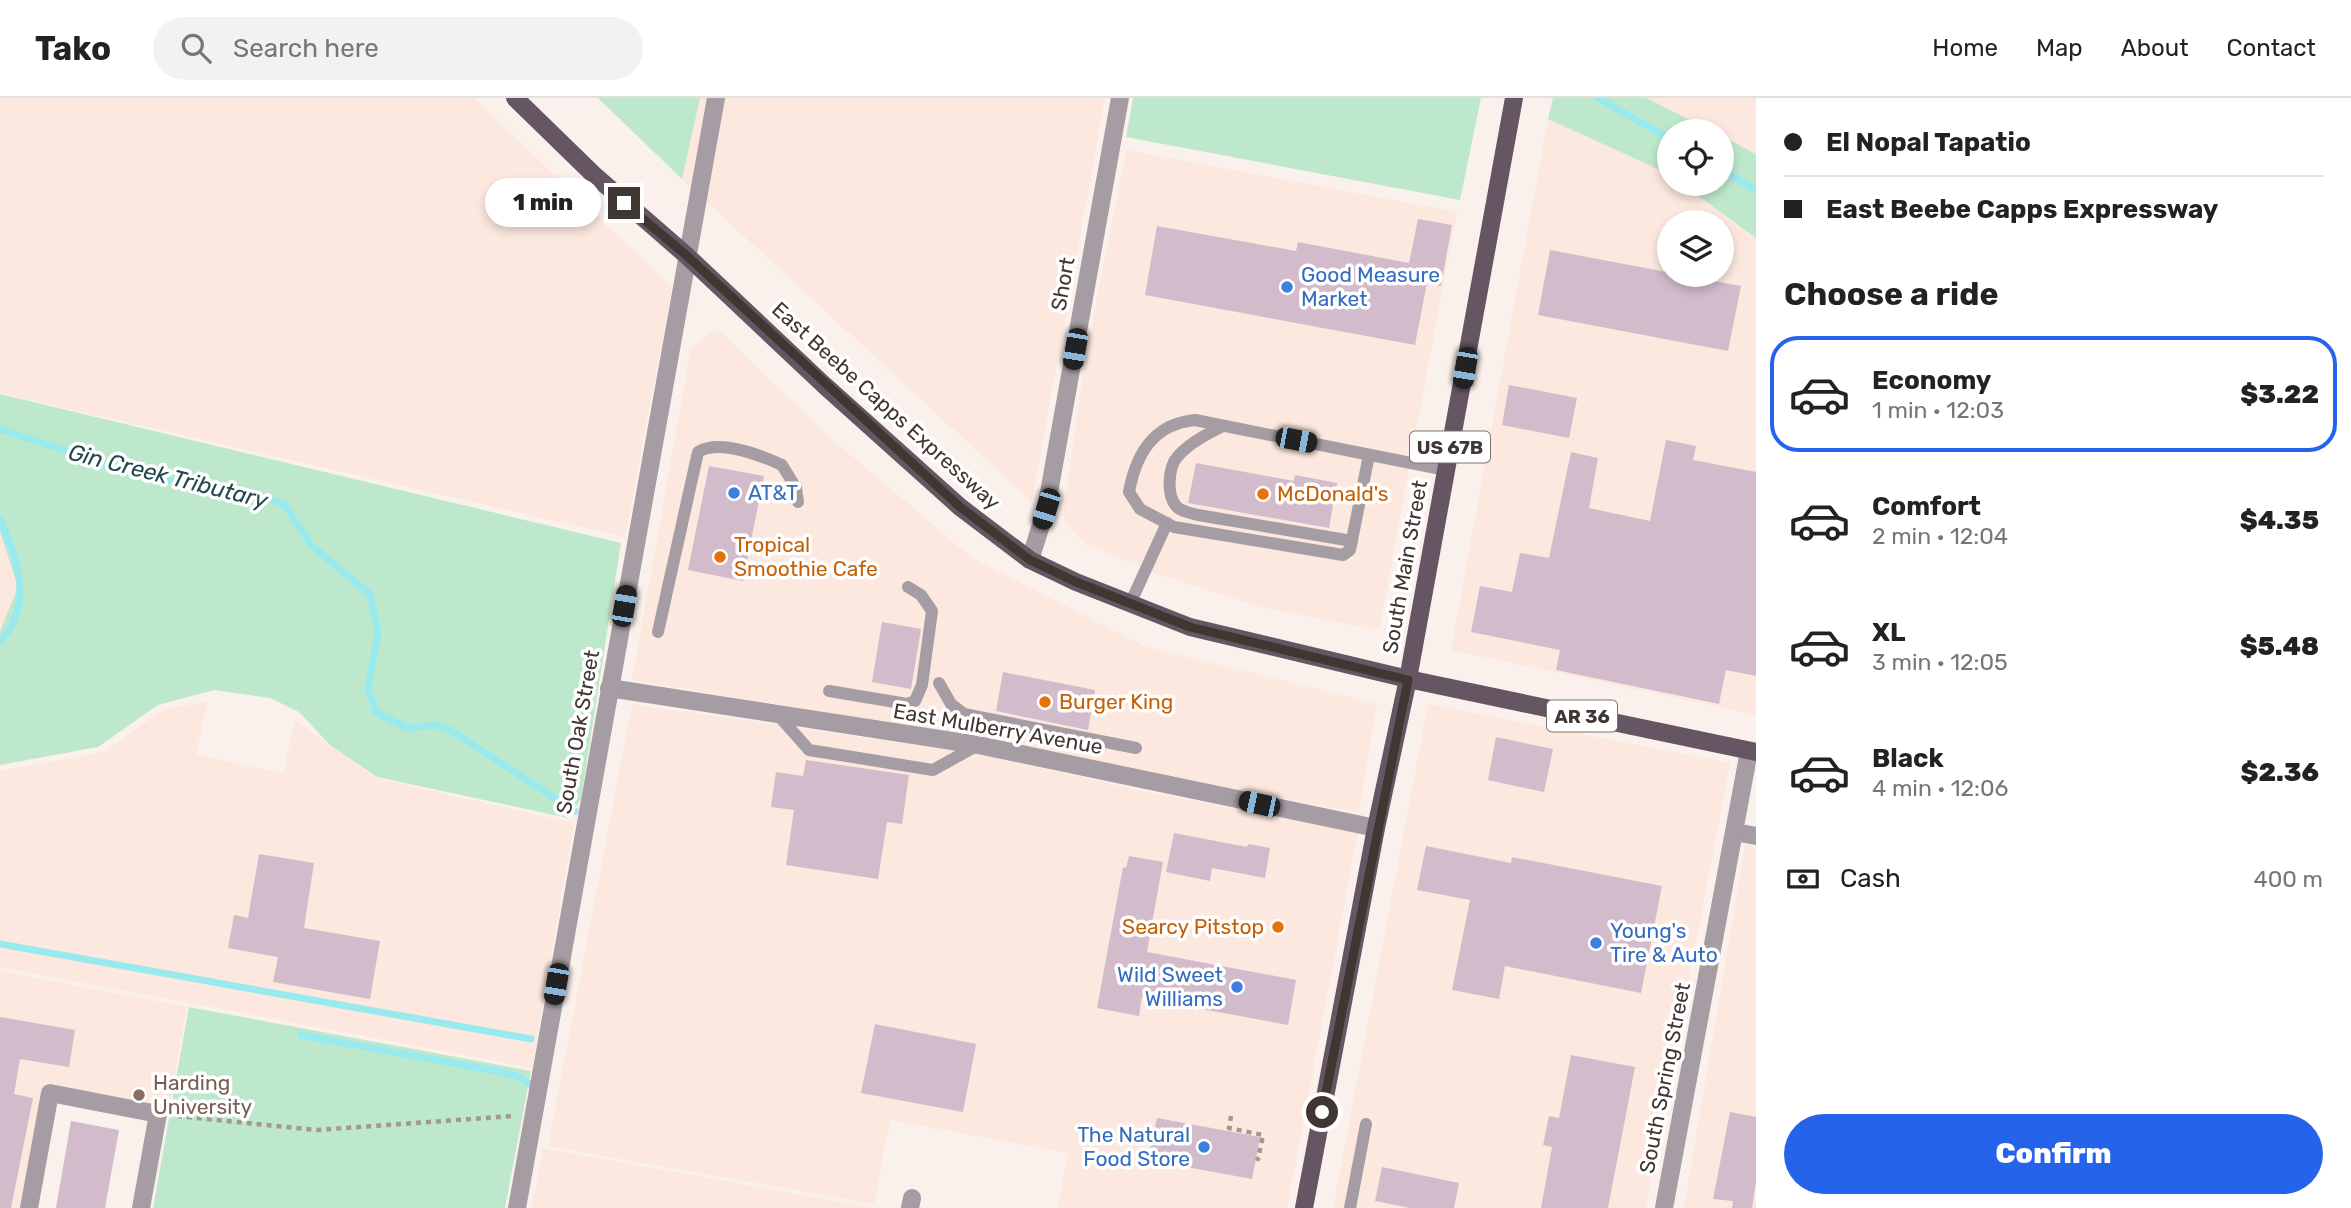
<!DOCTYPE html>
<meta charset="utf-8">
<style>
:root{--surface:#fff;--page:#f2f2f2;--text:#222;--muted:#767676;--line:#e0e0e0;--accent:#2563eb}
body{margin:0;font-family:Rubik,sans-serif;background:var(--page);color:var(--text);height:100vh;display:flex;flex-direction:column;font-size:26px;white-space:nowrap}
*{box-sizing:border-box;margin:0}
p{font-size:23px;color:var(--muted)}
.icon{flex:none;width:38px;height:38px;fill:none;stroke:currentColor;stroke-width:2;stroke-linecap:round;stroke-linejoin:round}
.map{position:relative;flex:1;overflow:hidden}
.side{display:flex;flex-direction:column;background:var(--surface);width:595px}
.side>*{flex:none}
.guide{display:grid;align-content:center;height:154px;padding:0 28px;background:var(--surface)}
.controls{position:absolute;left:1657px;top:21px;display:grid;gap:14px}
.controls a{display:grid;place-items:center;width:77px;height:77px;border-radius:50%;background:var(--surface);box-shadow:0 4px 10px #0003;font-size:35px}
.end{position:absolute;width:32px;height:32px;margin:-16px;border:9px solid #413732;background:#fff;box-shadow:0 0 0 4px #fff}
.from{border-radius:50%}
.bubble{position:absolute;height:49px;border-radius:24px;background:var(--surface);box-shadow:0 4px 10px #0003;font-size:23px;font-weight:800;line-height:49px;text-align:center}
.car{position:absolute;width:21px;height:42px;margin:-21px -10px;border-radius:9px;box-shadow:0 0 5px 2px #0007;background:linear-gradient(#222 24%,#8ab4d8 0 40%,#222 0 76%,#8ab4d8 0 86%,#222 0)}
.guide b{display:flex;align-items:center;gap:24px;height:66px;font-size:26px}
.guide b+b{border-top:2px solid var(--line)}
.guide i{width:18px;height:18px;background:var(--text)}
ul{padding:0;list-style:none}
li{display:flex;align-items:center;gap:21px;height:116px;margin:0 14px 10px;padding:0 14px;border:4px solid transparent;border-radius:28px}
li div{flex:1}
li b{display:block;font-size:26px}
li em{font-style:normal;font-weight:800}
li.active{border-color:var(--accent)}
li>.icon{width:63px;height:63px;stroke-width:1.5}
h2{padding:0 28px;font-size:32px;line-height:84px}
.pay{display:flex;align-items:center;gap:18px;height:77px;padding:0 28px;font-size:26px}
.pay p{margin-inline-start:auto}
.action{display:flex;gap:14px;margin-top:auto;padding:14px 28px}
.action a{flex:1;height:80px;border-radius:42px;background:var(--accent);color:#fff;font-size:28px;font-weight:800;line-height:80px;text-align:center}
header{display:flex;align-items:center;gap:42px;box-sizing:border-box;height:98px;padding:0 35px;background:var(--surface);border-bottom:2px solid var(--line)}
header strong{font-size:33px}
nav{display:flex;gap:38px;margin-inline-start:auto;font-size:24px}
.search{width:490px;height:63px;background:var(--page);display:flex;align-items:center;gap:18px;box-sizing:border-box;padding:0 24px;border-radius:38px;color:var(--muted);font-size:26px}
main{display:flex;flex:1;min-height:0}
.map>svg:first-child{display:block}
.built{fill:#fce8de;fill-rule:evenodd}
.green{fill:#bee8cb}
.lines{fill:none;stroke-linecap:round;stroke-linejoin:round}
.stream{stroke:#98eaef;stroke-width:7}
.building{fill:#d2bbcb}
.path{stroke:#a29893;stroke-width:4.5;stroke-dasharray:5 5;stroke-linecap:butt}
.service{stroke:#a69da4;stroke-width:12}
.minor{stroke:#a69da4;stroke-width:18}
.primary{stroke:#665663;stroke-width:18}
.route{stroke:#413732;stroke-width:9}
.shop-dot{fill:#3f7fe0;stroke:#fff;stroke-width:2.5}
.food-dot{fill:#e8710a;stroke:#fff;stroke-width:2.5}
.education-dot{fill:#8d6e63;stroke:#fff;stroke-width:2.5}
.labels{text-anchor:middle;stroke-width:7;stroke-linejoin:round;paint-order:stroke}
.shield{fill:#fff;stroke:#7a7370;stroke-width:2}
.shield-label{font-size:19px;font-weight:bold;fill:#413732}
.shop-label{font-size:21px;fill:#366cbe;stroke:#fff;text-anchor:start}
.street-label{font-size:21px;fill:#413732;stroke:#fff}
.food-label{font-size:21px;fill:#c56008;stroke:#fff;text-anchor:start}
.education-label{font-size:21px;fill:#785e54;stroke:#fff;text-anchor:start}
.water-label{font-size:23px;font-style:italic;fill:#21484b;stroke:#fff}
</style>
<header>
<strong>Tako</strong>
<div class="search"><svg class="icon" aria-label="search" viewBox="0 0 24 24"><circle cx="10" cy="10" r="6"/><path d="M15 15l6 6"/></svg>Search here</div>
<nav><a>Home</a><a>Map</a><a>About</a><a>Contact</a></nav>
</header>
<main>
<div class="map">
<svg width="1756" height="1110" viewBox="0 0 1756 1110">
<rect width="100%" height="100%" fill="#fbf1ec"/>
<!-- built -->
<g class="built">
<polygon points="0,0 474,0 672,189 625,439 0,295"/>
<polygon points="700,0 1105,0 1032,404 682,81"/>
<polygon points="1646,0 1756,0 1756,56 1722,38 1722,33 1713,33"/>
<path d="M 1548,21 L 1664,72 L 1669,76 L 1670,86 L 1682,86 L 1756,140 L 1756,617 L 1451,552 ZM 1670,124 L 1722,124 L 1722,177 L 1670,177 Z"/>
<polygon points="1126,52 1457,114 1379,532 1260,509 1156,475 1088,447 1073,434 1063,417 1087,251"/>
<polygon points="717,231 833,342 971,459 1144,548 1377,606 1359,715 980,640 632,582 691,249"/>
<polygon points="0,434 18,489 0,533"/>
<polygon points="208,604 196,656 283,676 295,622 376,680 574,725 532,970 0,869 0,673 104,654 164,611"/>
<polygon points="632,606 978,656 1137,692 1358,734 1287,1110 1058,1110 1068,1055 890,1022 874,1106 548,1048"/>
<polygon points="1428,606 1730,665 1646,1110 1333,1110"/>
<polygon points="1745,746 1756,749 1756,1110 1684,1110"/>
<polygon points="0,873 187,909 169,1008 45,985 22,1110 0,1110"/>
<polygon points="543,1050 872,1110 532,1110"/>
</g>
<!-- green -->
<g class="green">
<polygon points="598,0 700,0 682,81"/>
<polygon points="1133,0 1481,0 1460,102 1126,39"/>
<polygon points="1553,0 1646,0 1713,33 1670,33 1669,76 1548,21"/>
<polygon points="1722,38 1756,56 1756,140 1682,86 1722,86"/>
<polygon points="0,296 621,445 581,701 568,720 377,679 330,647 299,614 270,600 214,592 158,607 98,649 0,667 0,533 18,489 0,434"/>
<polygon points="189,909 531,973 505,1110 153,1110"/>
</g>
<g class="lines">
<!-- stream -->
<g class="stream">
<polyline points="1598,0 1670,41"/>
<polyline points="1722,72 1756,92"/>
<polyline points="0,331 109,367 220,395 261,399 284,406 312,448 370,496 378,535 368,591 377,615 408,630 436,627 450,632 575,713"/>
<path d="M 0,421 C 18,462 34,507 0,544"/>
<polyline points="0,846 531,941"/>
<polyline points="301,937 501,974 520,979 529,986"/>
</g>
</g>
<!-- building -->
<g class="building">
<polygon points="1418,121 1452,127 1441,188 1427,185 1415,247 1145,197 1157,128 1296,153 1298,144 1409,165"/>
<polygon points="1550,152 1741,188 1728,253 1538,217"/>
<polygon points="1509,287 1577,300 1569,340 1502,327"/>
<polygon points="1666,342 1696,348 1693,362 1756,374 1756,578 1726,572 1719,606 1556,572 1560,552 1471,534 1480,488 1512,494 1520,455 1549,460 1571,354 1598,360 1589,410 1650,423"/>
<polygon points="1196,365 1294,383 1295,377 1337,385 1329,430 1188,405"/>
<polygon points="709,368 764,378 743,483 688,472"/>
<polygon points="882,524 921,531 911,591 872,584"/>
<polygon points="1003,574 1095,592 1088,632 996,613"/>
<polygon points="1496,639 1553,651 1544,694 1488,682"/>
<polygon points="806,662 909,677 902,726 887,724 878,781 786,767 794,712 771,709 776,674 803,678"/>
<polygon points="1174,735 1247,749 1248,746 1270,750 1265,780 1212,770 1210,783 1166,774"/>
<polygon points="1426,748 1511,765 1512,759 1662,788 1641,895 1505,868 1499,901 1452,892 1470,802 1417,792"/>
<polygon points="259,756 314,765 304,830 380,843 370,901 273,884 278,859 228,850 234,817 248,820"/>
<polygon points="1129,758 1163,764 1147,854 1296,882 1288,927 1191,909 1193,898 1155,892 1153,900 1142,898 1139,918 1097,910 1123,769 1126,770"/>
<polygon points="0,919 75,932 69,969 20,961 14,996 33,1000 11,1110 0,1110"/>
<polygon points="875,926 976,946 963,1014 861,995"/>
<polygon points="1571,957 1635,969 1608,1110 1541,1110 1552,1049 1543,1047 1549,1018 1559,1020"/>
<polygon points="1730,1014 1756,1019 1756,1084 1752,1110 1732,1110 1733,1103 1713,1101"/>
<polygon points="1157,1020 1260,1039 1252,1081 1148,1062"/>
<polygon points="71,1023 119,1032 105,1110 56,1110"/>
<polygon points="1382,1069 1459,1085 1454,1110 1410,1110 1375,1103"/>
</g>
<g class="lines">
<!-- path -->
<g class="path">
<polyline points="177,1018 317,1032 513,1018"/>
<polyline points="1231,1018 1229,1030 1263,1037 1258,1061 1256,1060"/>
</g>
<!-- service -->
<g class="service">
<path d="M 1223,328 C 1207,336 1191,344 1178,358 C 1168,369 1166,398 1177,409 C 1182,414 1191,415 1198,417 L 1352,443"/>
<path d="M 1369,357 L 1350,452 L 1343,457 L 1174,429 L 1140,411 L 1129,394 C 1136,356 1153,326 1195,322 L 1446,372"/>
<polyline points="1130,506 1167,425"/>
<path d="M 658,534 L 698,354 C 719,341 760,357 782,367 L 796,390 L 798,404"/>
<polyline points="939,585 951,606 964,616 1136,650"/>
<polyline points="829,593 907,606 915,603 922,587 932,513 921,497 908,489"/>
<polyline points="778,617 809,652 933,672 978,647"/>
<polyline points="1350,1110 1366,1026"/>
</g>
<!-- minor -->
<g class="minor">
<polyline points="1030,462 1046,411 1120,0"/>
<polyline points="609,590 978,647 1376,730"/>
<polyline points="1734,734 1756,738"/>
<polyline points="29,1110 50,995 158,1016 141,1110"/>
<polyline points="517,1110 716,0"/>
<polyline points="910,1110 912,1100"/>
<polyline points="1664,1110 1749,653"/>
</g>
<!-- primary -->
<g class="primary">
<polyline points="515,0 593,76 686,157 824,287 960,409 1030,462 1076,484 1190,529 1408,581 1756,654"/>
<polyline points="1304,1110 1376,730 1408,581 1514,0"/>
</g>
</g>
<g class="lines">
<!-- route -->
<polyline class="route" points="624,105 686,157 960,409 1030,462 1076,484 1190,529 1408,582 1322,1014"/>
</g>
<!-- markers -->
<g class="shop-dot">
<circle cx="1287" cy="189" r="7"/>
<circle cx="734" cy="395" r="7"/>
<circle cx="1596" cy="845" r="7"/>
<circle cx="1237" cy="889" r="7"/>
<circle cx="1204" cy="1049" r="7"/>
</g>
<g class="food-dot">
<circle cx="1263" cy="396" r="7"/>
<circle cx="720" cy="459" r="7"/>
<circle cx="1045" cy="604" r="7"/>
<circle cx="1278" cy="829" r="7"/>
</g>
<circle class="education-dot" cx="139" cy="997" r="7"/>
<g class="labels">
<!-- shield labels -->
<g class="shield">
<rect x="1410" y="333.5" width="80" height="31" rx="5"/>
<rect x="1547" y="602.5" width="70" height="31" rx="5"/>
</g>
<g class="shield-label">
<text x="1450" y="356">US 67B</text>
<text x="1582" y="625">AR 36</text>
</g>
<!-- shop labels -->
<g class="shop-label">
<text x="1301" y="184">Good Measure<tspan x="1301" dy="24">Market</tspan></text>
<text x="748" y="402">AT&amp;T</text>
<text x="1610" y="840">Young's<tspan x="1610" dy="24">Tire &amp; Auto</tspan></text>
<text x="1223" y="884" text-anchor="end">Wild Sweet<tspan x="1223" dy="24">Williams</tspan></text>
<text x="1190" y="1044" text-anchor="end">The Natural<tspan x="1190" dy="24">Food Store</tspan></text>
</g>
<!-- street labels -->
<g class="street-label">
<text transform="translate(1063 186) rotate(-80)" y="7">Short</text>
<text transform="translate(886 308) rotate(42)" y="7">East Beebe Capps Expressway</text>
<text transform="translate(1405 469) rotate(-80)" y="7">South Main Street</text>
<text transform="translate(998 631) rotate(10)" y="7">East Mulberry Avenue</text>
<text transform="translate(578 634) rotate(-80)" y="7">South Oak Street</text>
<text transform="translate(1665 980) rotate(-79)" y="7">South Spring Street</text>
</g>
<!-- food labels -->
<g class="food-label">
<text x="1277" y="403">McDonald's</text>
<text x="734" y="454">Tropical<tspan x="734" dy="24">Smoothie Cafe</tspan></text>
<text x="1059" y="611">Burger King</text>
<text x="1264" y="836" text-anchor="end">Searcy Pitstop</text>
</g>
<!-- education labels -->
<g class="education-label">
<text x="153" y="992">Harding<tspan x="153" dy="24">University</tspan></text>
</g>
<!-- water labels -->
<g class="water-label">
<text transform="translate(168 378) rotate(14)" y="8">Gin Creek Tributary</text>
</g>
</g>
</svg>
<div class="controls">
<a><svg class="icon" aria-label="locate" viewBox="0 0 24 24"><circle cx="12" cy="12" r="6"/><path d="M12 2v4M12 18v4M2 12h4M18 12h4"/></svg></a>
<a><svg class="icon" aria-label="layers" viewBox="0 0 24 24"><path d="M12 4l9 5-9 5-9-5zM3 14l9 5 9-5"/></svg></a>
</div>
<i class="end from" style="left:1322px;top:1014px"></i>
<i class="end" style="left:624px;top:105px"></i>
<div class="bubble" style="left:485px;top:80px;width:116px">1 min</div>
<i class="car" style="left:1075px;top:251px;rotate:190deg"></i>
<i class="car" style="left:1465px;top:270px;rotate:190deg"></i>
<i class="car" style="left:1296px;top:342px;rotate:101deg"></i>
<i class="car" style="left:1046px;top:411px;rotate:197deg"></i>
<i class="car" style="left:624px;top:508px;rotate:10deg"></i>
<i class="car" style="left:1259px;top:706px;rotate:282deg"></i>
<i class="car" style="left:556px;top:886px;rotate:190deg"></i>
</div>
<section class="side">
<div class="guide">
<b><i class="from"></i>El Nopal Tapatio</b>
<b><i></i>East Beebe Capps Expressway</b>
</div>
<h2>Choose a ride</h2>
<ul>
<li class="active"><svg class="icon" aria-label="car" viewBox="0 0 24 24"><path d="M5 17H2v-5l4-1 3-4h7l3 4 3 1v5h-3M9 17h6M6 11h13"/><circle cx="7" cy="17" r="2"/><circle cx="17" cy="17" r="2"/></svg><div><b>Economy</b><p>1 min · 12:03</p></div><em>$3.22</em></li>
<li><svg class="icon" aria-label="car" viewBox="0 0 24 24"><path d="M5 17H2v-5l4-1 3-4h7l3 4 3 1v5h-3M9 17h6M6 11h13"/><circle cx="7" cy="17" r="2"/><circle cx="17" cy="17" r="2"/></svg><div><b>Comfort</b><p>2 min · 12:04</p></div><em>$4.35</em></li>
<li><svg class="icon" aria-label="car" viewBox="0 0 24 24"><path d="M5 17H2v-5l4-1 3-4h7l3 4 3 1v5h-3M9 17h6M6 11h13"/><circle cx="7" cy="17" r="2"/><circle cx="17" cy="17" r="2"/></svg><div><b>XL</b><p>3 min · 12:05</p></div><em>$5.48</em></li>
<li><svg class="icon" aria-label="car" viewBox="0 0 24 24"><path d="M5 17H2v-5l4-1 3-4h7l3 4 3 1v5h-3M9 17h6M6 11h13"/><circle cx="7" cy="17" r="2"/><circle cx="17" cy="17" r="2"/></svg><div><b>Black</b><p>4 min · 12:06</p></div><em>$2.36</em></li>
</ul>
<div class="pay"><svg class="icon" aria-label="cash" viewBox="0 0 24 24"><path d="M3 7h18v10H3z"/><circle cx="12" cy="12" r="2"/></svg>Cash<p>400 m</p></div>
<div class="action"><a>Confirm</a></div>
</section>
</main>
